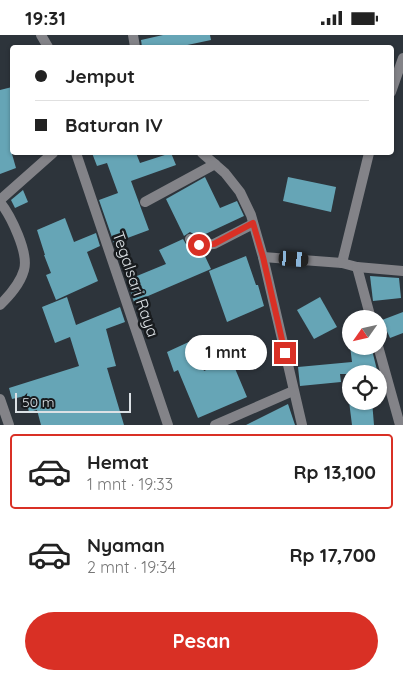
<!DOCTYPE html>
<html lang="id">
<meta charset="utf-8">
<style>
:root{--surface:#fff;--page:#f2f2f2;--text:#222;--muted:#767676;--line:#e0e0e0;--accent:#d93025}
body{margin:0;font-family:Quicksand,sans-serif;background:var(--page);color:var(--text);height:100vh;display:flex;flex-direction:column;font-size:19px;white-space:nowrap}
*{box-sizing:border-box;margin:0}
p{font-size:16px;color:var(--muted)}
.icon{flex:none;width:28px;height:28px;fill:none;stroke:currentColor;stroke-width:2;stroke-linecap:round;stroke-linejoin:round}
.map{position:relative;height:390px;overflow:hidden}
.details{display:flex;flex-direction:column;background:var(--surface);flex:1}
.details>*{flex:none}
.banner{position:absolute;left:10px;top:10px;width:384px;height:110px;border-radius:5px;box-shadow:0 1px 4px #0004;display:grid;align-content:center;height:110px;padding:0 25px;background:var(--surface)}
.needle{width:32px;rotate:236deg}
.fabs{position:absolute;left:342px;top:275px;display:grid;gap:10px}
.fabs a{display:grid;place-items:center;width:45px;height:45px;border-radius:50%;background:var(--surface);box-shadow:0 1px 4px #0004;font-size:25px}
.scale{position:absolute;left:15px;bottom:12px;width:116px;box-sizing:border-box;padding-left:5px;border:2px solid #dce1e5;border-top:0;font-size:14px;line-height:18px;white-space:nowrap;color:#dce1e5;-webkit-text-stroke:4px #181b1e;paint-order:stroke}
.end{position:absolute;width:22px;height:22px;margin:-11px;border:6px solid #d93025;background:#fff;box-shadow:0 0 0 2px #fff}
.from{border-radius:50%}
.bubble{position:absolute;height:35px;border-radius:18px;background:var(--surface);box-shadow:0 1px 4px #0004;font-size:16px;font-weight:700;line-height:35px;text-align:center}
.car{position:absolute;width:15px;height:30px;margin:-15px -8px;border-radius:6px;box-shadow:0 0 4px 1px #0007;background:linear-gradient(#222 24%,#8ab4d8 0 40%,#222 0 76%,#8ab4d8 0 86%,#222 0)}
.banner b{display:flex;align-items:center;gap:18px;height:48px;font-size:19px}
.banner b+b{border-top:1px solid var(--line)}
.banner i{width:12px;height:12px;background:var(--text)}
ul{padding:9px 0 0;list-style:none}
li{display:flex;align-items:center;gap:15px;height:75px;margin:0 10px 8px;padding:0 15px;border:2px solid transparent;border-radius:5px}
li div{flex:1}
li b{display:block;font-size:19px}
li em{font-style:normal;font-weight:700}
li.on{border-color:var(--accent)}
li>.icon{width:45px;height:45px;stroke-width:1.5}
.action{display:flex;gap:10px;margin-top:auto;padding:10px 25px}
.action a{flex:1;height:58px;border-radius:30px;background:var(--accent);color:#fff;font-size:20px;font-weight:700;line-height:58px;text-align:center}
.status{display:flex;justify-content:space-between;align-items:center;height:35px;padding:0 25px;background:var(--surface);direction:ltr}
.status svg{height:14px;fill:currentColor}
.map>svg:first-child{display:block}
.building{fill:#66a5b6}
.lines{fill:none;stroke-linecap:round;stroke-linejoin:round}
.minor{stroke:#838388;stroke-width:10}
.route{stroke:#d93025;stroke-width:6}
.labels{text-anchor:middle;stroke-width:5;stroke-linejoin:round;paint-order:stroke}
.street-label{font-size:16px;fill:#dce1e5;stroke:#181b1e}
</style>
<div class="status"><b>19:31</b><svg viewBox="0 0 49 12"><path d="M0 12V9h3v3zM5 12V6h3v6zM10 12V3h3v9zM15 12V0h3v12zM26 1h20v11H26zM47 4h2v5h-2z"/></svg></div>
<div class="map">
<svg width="403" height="390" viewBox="0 0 403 390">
<rect width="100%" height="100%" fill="#2d343b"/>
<!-- building -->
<g class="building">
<polygon points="163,0 210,0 211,5 178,12 142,12 141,5"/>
<polygon points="12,52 12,119 16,133 0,139 0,55"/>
<polygon points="92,118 136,118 140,128 171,118 176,130 131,146 149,195 114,208 99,165 118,158 107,128 97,131"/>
<polygon points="205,142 220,173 237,166 244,181 199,202 190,197 184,201 166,164"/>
<polygon points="288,142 336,152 331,177 283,166"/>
<polygon points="23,155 28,167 15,173 11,165"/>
<polygon points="65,183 74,207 96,198 100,211 87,217 98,246 56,265 46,240 51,238 44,220 45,220 37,195"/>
<polygon points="183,204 186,209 195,216 203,217 211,234 134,267 129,252 134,250 132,243 166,229 159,215"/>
<polygon points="246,221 256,250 258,250 264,271 227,287 209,236"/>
<polygon points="370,241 399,243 401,263 373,266"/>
<polygon points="67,262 76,290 120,272 125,287 106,294 116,331 107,333 124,390 41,390 37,375 29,377 25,361 12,364 9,353 79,331 70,302 55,308 42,272"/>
<polygon points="320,262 337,292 314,304 297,275"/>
<polygon points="403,277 403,298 390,303 382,285"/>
<polygon points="193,305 204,336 231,324 247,362 198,383 178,335 174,337 167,317"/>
<polygon points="350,311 371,311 378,339 340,339 341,347 300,351 298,332 352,327"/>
<polygon points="349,366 372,366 374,390 352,390"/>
<polygon points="288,369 295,390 246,390"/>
</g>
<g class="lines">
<!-- minor -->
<g class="minor">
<polyline points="41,0 48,12"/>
<polyline points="133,0 135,12"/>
<polyline points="391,57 403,23"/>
<polyline points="76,118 168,390"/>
<polyline points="202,118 225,138 240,157 251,180 263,222 302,390"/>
<polyline points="0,165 53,118"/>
<path d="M 0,167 C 11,181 29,218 24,235 C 20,249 10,260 0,270"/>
<polyline points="145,167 215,129"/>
<polyline points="190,204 199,210 214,209 253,189"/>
<polyline points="263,222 342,228 369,118"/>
<polyline points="342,228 357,232 403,236"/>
<polyline points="357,232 371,284"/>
<polyline points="378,311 400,390"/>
<polyline points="0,364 9,390"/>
<polyline points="215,390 293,356"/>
</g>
</g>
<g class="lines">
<!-- route -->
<polyline class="route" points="199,210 214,209 253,188 263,222 285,318"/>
</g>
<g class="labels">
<!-- street labels -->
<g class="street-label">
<text transform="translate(136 249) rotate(71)" y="6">Tegalsari Raya</text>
</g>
</g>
</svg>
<div class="fabs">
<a><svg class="needle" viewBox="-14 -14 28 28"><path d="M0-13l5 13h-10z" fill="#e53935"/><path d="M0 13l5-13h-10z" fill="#767676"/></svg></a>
<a><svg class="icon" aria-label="locate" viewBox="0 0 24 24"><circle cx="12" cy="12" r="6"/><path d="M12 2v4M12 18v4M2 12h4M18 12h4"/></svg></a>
</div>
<div class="scale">50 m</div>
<i class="end from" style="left:199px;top:210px"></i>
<i class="end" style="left:285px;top:318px"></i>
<div class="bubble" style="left:185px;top:300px;width:82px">1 mnt</div>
<i class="car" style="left:294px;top:224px;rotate:94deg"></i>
<div class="banner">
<b><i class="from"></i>Jemput</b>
<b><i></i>Baturan IV</b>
</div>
</div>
<section class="details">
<ul>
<li class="on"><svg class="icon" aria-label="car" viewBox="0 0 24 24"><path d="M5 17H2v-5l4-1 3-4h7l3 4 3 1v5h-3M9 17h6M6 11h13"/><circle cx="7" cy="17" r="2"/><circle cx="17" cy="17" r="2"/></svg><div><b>Hemat</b><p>1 mnt · 19:33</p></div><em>Rp 13,100</em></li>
<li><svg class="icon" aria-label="car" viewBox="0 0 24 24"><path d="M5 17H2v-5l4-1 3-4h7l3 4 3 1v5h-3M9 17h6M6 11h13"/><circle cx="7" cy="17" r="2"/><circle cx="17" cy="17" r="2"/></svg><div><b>Nyaman</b><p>2 mnt · 19:34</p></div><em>Rp 17,700</em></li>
</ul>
<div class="action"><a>Pesan</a></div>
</section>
